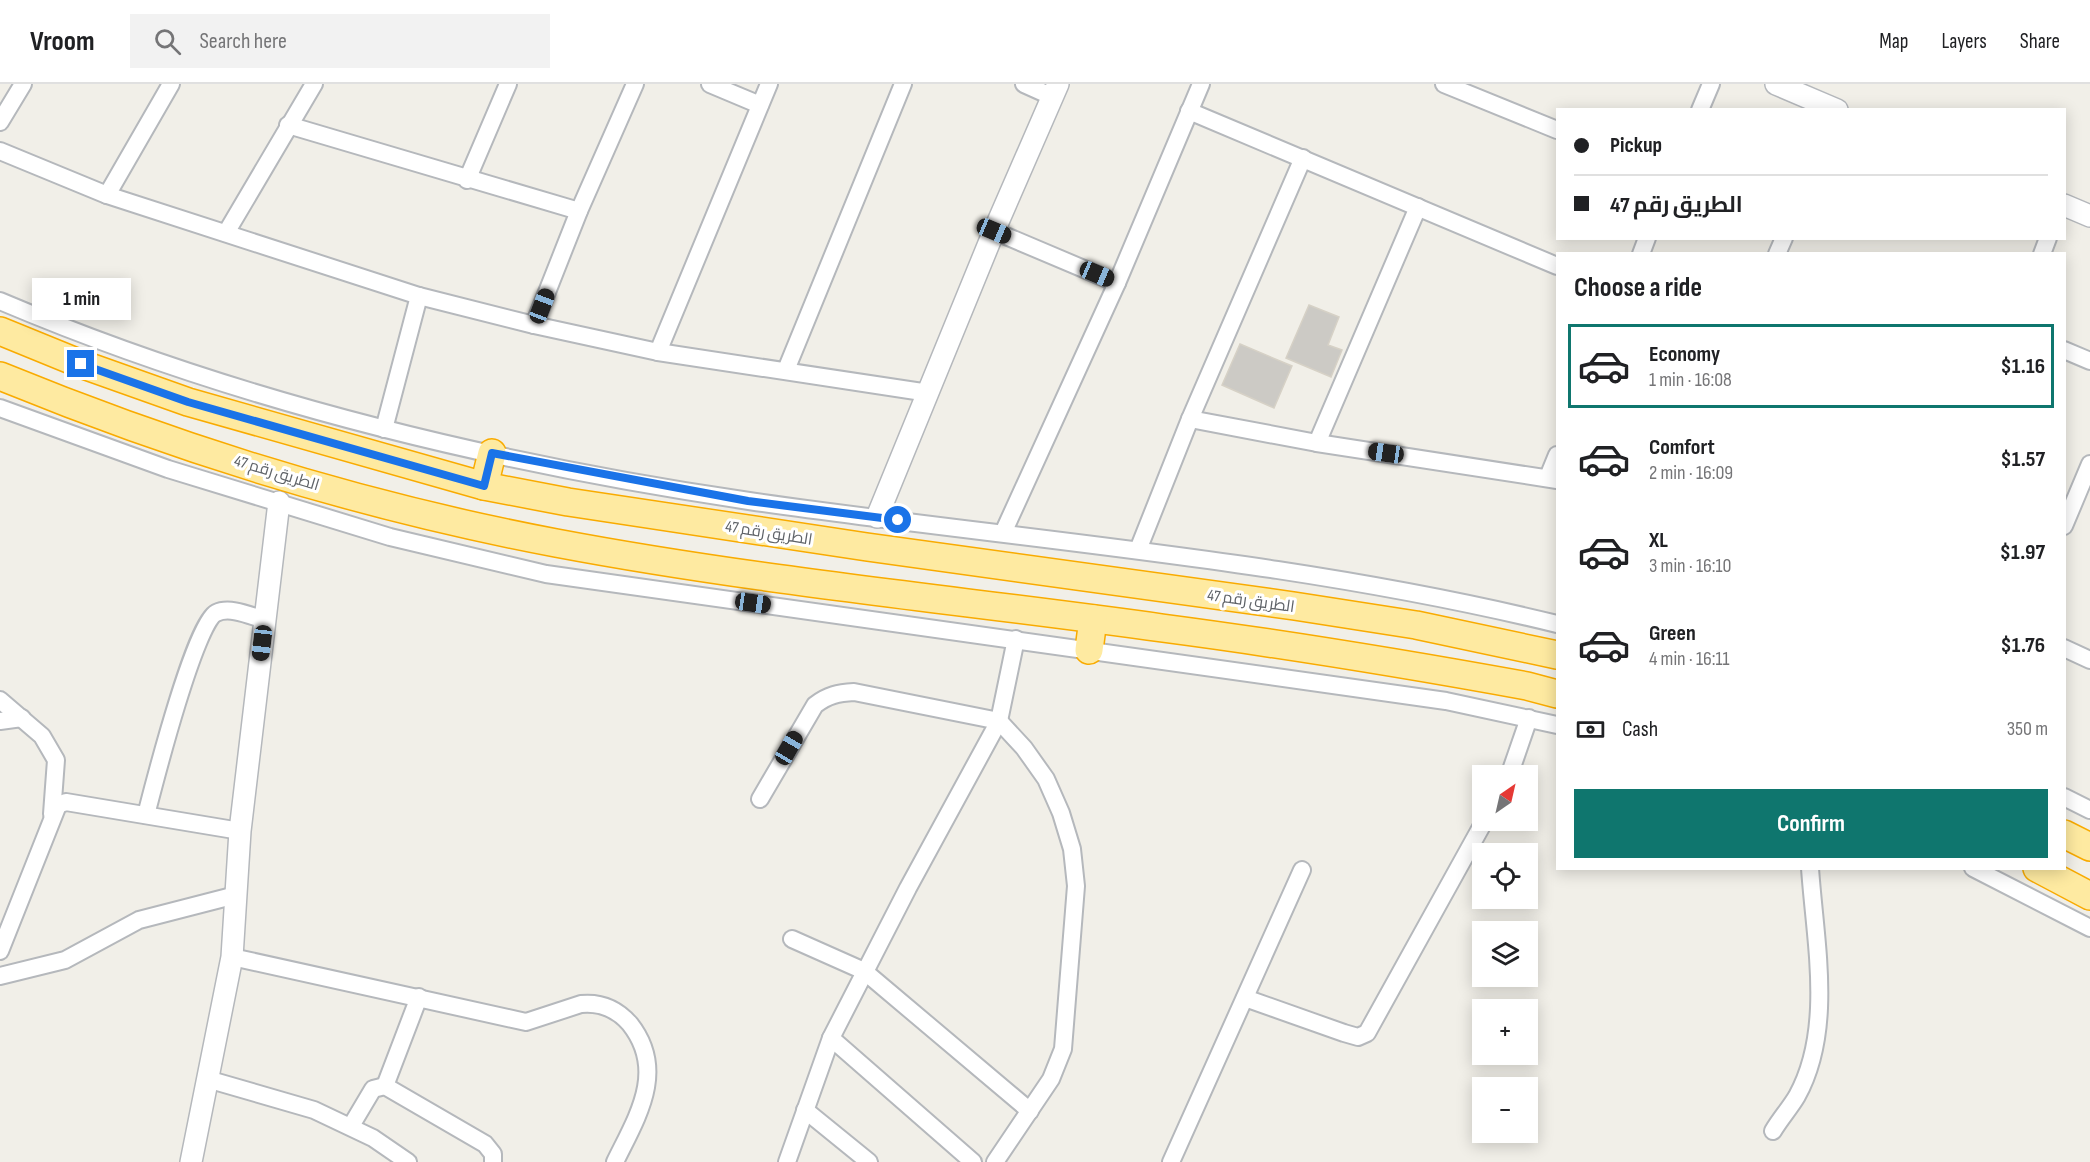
<!DOCTYPE html>
<meta charset="utf-8">
<style>
:root{--surface:#fff;--page:#f2f2f2;--text:#202124;--muted:#757577;--line:#e0e0e0;--accent:#0f766e}
body{margin:0;font-family:"Sofia Sans Condensed",Cairo,sans-serif;background:var(--page);color:var(--text);height:100vh;display:flex;flex-direction:column;font-size:22px;white-space:nowrap}
*{box-sizing:border-box;margin:0}
p{font-size:20px;color:var(--muted)}
.icon{flex:none;width:33px;height:33px;fill:none;stroke:currentColor;stroke-width:2;stroke-linecap:round;stroke-linejoin:round}
.map{position:relative;flex:1;overflow:hidden}
.sheet{position:absolute;left:1556px;top:168px;width:510px;height:618px;display:flex;flex-direction:column;background:var(--surface);border-radius:0px;box-shadow:0 3px 15px #0003}
.sheet>*{flex:none}
.hud{position:absolute;left:1556px;top:24px;width:510px;height:132px;border-radius:0px;box-shadow:0 3px 15px #0003;display:grid;align-content:center;height:132px;padding:0 18px;background:var(--surface)}
.needle{width:39px;rotate:34deg}
.fabs{position:absolute;left:1472px;top:681px;display:grid;gap:12px}
.fabs a{display:grid;place-items:center;width:66px;height:66px;border-radius:0px;background:var(--surface);box-shadow:0 3px 15px #0003;font-size:30px}
.end{position:absolute;width:27px;height:27px;margin:-14px;border:8px solid #1a73e8;background:#fff;box-shadow:0 0 0 3px #fff}
.from{border-radius:50%}
.bubble{position:absolute;height:42px;border-radius:0px;background:var(--surface);box-shadow:0 3px 15px #0003;font-size:20px;font-weight:700;line-height:42px;text-align:center}
.car{position:absolute;width:18px;height:36px;margin:-18px -9px;border-radius:8px;box-shadow:0 0 4px 2px #0007;background:linear-gradient(#222 24%,#8ab4d8 0 40%,#222 0 76%,#8ab4d8 0 86%,#222 0)}
.hud b{display:flex;align-items:center;gap:21px;height:57px;font-size:22px}
.hud b+b{border-top:2px solid var(--line)}
.hud i{width:15px;height:15px;background:var(--text)}
ul{padding:0;list-style:none}
li{display:flex;align-items:center;gap:18px;height:84px;margin:0 12px 9px;padding:0 6px;border:3px solid transparent;border-radius:0px}
li div{flex:1}
li b{display:block;font-size:22px}
li em{font-style:normal;font-weight:700}
li.current{border-color:var(--accent)}
li>.icon{width:54px;height:54px;stroke-width:1.5}
h2{padding:0 18px;font-size:27px;line-height:72px}
.pay{display:flex;align-items:center;gap:15px;height:66px;padding:0 18px;font-size:22px}
.pay p{margin-inline-start:auto}
.cta{display:flex;gap:12px;margin-top:auto;padding:12px 18px}
.cta a{flex:1;height:69px;border-radius:0px;background:var(--accent);color:#fff;font-size:24px;font-weight:700;line-height:69px;text-align:center}
header{display:flex;align-items:center;gap:36px;box-sizing:border-box;height:84px;padding:0 30px;background:var(--surface);border-bottom:2px solid var(--line)}
header strong{font-size:28px}
nav{display:flex;gap:33px;margin-inline-start:auto;font-size:21px}
.search{width:420px;height:54px;background:var(--page);display:flex;align-items:center;gap:15px;box-sizing:border-box;padding:0 21px;border-radius:0px;color:var(--muted);font-size:22px}
.map>svg:first-child{display:block}
.building{fill:#cccac5;stroke:#d6d1c6;stroke-width:1.5}
.lines{fill:none;stroke-linecap:round;stroke-linejoin:round}
.minor-casing{stroke:#b5b8bc;stroke-width:20}
.tertiary-casing{stroke:#b5b8bc;stroke-width:24}
.trunk-casing{stroke:#f9ab00;stroke-width:30}
.minor{stroke:#fff;stroke-width:16}
.tertiary{stroke:#fff;stroke-width:21}
.trunk{stroke:#feeaa1;stroke-width:27}
.route{stroke:#1a73e8;stroke-width:8}
.labels{text-anchor:middle;stroke-width:6;stroke-linejoin:round;paint-order:stroke}
.street-label{font-size:16px;fill:#5f6368;stroke:#fff}
</style>
<header>
<strong>Vroom</strong>
<div class="search"><svg class="icon" aria-label="search" viewBox="0 0 24 24"><circle cx="10" cy="10" r="6"/><path d="M15 15l6 6"/></svg>Search here</div>
<nav><a>Map</a><a>Layers</a><a>Share</a></nav>
</header>
<div class="map">
<svg width="2090" height="1078" viewBox="0 0 2090 1078">
<rect width="100%" height="100%" fill="#f1efe8"/>
<!-- building -->
<g class="building">
<polygon points="1309,221 1339,233 1328,261 1342,266 1331,293 1286,274"/>
<polygon points="1240,260 1292,282 1274,324 1222,301"/>
</g>
<g class="lines">
<defs>
<g id="minor">
<polyline points="710,0 760,21"/>
<polyline points="1024,0 1053,13"/>
<polyline points="1444,0 1557,46"/>
<polyline points="1700,26 1711,0"/>
<polyline points="1189,27 1557,182"/>
<polyline points="0,38 23,0"/>
<polyline points="288,41 579,127"/>
<polyline points="0,67 107,111 419,212 534,241 658,268 929,309"/>
<polyline points="467,96 508,0"/>
<polyline points="107,111 171,0"/>
<polyline points="994,147 1117,199"/>
<polyline points="226,149 314,0"/>
<polyline points="1641,170 1647,154"/>
<polyline points="1777,170 1784,154"/>
<polyline points="2042,170 2048,154"/>
<path d="M 0,217 C 238,318 493,379 749,417 C 1019,456 1292,475 1557,540"/>
<polyline points="534,241 579,127 635,0"/>
<polyline points="2064,266 2090,277"/>
<polyline points="658,268 769,0"/>
<polyline points="786,286 903,0"/>
<polyline points="0,324 168,385 390,453 546,490 1446,617 1557,641"/>
<polyline points="1190,335 1317,359 1557,396"/>
<polyline points="384,345 419,212"/>
<polyline points="1317,359 1418,123"/>
<polyline points="1548,393 1557,371"/>
<polyline points="2064,442 2090,380"/>
<polyline points="1003,449 1117,199 1201,0"/>
<polyline points="1138,466 1190,335 1303,74"/>
<polyline points="2064,564 2090,576"/>
<polyline points="0,616 42,652 56,676 52,730"/>
<polyline points="0,637 22,634"/>
<polyline points="1509,692 1529,634"/>
<polyline points="2064,713 2090,726"/>
<path d="M 760,715 L 815,621 C 828,611 838,609 854,608 L 999,637 L 1024,664 L 1046,695 L 1061,729 L 1072,765 L 1076,802 L 1063,965 L 1051,995 L 995,1078"/>
<path d="M 146,731 C 154,700 195,539 216,529 C 230,522 251,532 265,536"/>
<polyline points="1973,784 2090,844"/>
<polyline points="792,855 864,887 1030,1027"/>
<polyline points="0,867 58,721 66,718 240,747"/>
<path d="M 232,873 L 526,938 L 581,920 C 601,918 617,925 630,940 C 667,987 637,1033 615,1078"/>
<polyline points="0,892 65,876 139,836 236,811"/>
<polyline points="1245,914 1344,949 1358,953 1367,949 1485,736"/>
<polyline points="831,954 973,1078"/>
<polyline points="207,995 314,1026 373,1054 408,1078"/>
<polyline points="385,1002 419,913"/>
<polyline points="805,1026 869,1078"/>
<polyline points="351,1042 373,1005 385,1002 485,1060 493,1070 493,1078"/>
<path d="M 1773,1047 C 1780,1035 1790,1024 1797,1012 C 1834,945 1815,858 1810,784"/>
<polyline points="787,1078 831,954 908,804 999,637 1016,555"/>
<polyline points="1171,1078 1302,786"/>
</g>
<g id="tertiary">
<polyline points="1776,0 1837,26"/>
<polyline points="2064,121 2090,132"/>
<polyline points="877,433 994,147 1058,0"/>
<polyline points="191,1078 232,873 240,747 279,418"/>
</g>
<g id="trunk">
<polyline points="0,247 81,280 188,318 484,402 568,418 867,463 1294,522 1416,541 1557,571"/>
<path d="M 0,292 C 178,365 366,423 556,459 C 757,497 960,516 1162,544 C 1284,560 1406,580 1527,602 L 1557,610"/>
<polyline points="484,402 492,369"/>
<polyline points="1089,566 1093,535"/>
<polyline points="2064,750 2090,763"/>
<polyline points="2037,784 2090,812"/>
</g>
</defs>
<!-- minor casing -->
<use href="#minor" class="minor-casing"/>
<!-- tertiary casing -->
<use href="#tertiary" class="tertiary-casing"/>
<!-- trunk casing -->
<use href="#trunk" class="trunk-casing"/>
<!-- minor -->
<use href="#minor" class="minor"/>
<!-- tertiary -->
<use href="#tertiary" class="tertiary"/>
<!-- trunk -->
<use href="#trunk" class="trunk"/>
</g>
<g class="lines">
<!-- route -->
<polyline class="route" points="81,280 188,318 484,402 492,369 748,417 898,436"/>
</g>
<g class="labels">
<!-- street labels -->
<g class="street-label">
<text transform="translate(277 388) rotate(17)" y="6">الطريق رقم 47</text>
<text transform="translate(769 448) rotate(9)" y="6">الطريق رقم 47</text>
<text transform="translate(1251 516) rotate(8)" y="6">الطريق رقم 47</text>
</g>
</g>
</svg>
<div class="fabs">
<a><svg class="needle" viewBox="-14 -14 28 28"><path d="M0-13l5 13h-10z" fill="#e53935"/><path d="M0 13l5-13h-10z" fill="#757577"/></svg></a>
<a><svg class="icon" aria-label="locate" viewBox="0 0 24 24"><circle cx="12" cy="12" r="6"/><path d="M12 2v4M12 18v4M2 12h4M18 12h4"/></svg></a>
<a><svg class="icon" aria-label="layers" viewBox="0 0 24 24"><path d="M12 4l9 5-9 5-9-5zM3 14l9 5 9-5"/></svg></a>
<a>+</a>
<a>−</a>
</div>
<i class="end from" style="left:898px;top:436px"></i>
<i class="end" style="left:81px;top:280px"></i>
<div class="bubble" style="left:32px;top:194px;width:99px">1 min</div>
<i class="car" style="left:994px;top:147px;rotate:113deg"></i>
<i class="car" style="left:1097px;top:190px;rotate:113deg"></i>
<i class="car" style="left:542px;top:222px;rotate:21deg"></i>
<i class="car" style="left:1386px;top:369px;rotate:278deg"></i>
<i class="car" style="left:753px;top:519px;rotate:98deg"></i>
<i class="car" style="left:262px;top:559px;rotate:187deg"></i>
<i class="car" style="left:789px;top:664px;rotate:30deg"></i>
<div class="hud">
<b><i class="from"></i>Pickup</b>
<b><i></i>الطريق رقم 47</b>
</div>
<section class="sheet">
<h2>Choose a ride</h2>
<ul>
<li class="current"><svg class="icon" aria-label="car" viewBox="0 0 24 24"><path d="M5 17H2v-5l4-1 3-4h7l3 4 3 1v5h-3M9 17h6M6 11h13"/><circle cx="7" cy="17" r="2"/><circle cx="17" cy="17" r="2"/></svg><div><b>Economy</b><p>1 min · 16:08</p></div><em>$1.16</em></li>
<li><svg class="icon" aria-label="car" viewBox="0 0 24 24"><path d="M5 17H2v-5l4-1 3-4h7l3 4 3 1v5h-3M9 17h6M6 11h13"/><circle cx="7" cy="17" r="2"/><circle cx="17" cy="17" r="2"/></svg><div><b>Comfort</b><p>2 min · 16:09</p></div><em>$1.57</em></li>
<li><svg class="icon" aria-label="car" viewBox="0 0 24 24"><path d="M5 17H2v-5l4-1 3-4h7l3 4 3 1v5h-3M9 17h6M6 11h13"/><circle cx="7" cy="17" r="2"/><circle cx="17" cy="17" r="2"/></svg><div><b>XL</b><p>3 min · 16:10</p></div><em>$1.97</em></li>
<li><svg class="icon" aria-label="car" viewBox="0 0 24 24"><path d="M5 17H2v-5l4-1 3-4h7l3 4 3 1v5h-3M9 17h6M6 11h13"/><circle cx="7" cy="17" r="2"/><circle cx="17" cy="17" r="2"/></svg><div><b>Green</b><p>4 min · 16:11</p></div><em>$1.76</em></li>
</ul>
<div class="pay"><svg class="icon" aria-label="cash" viewBox="0 0 24 24"><path d="M3 7h18v10H3z"/><circle cx="12" cy="12" r="2"/></svg>Cash<p>350 m</p></div>
<div class="cta"><a>Confirm</a></div>
</section>
</div>
